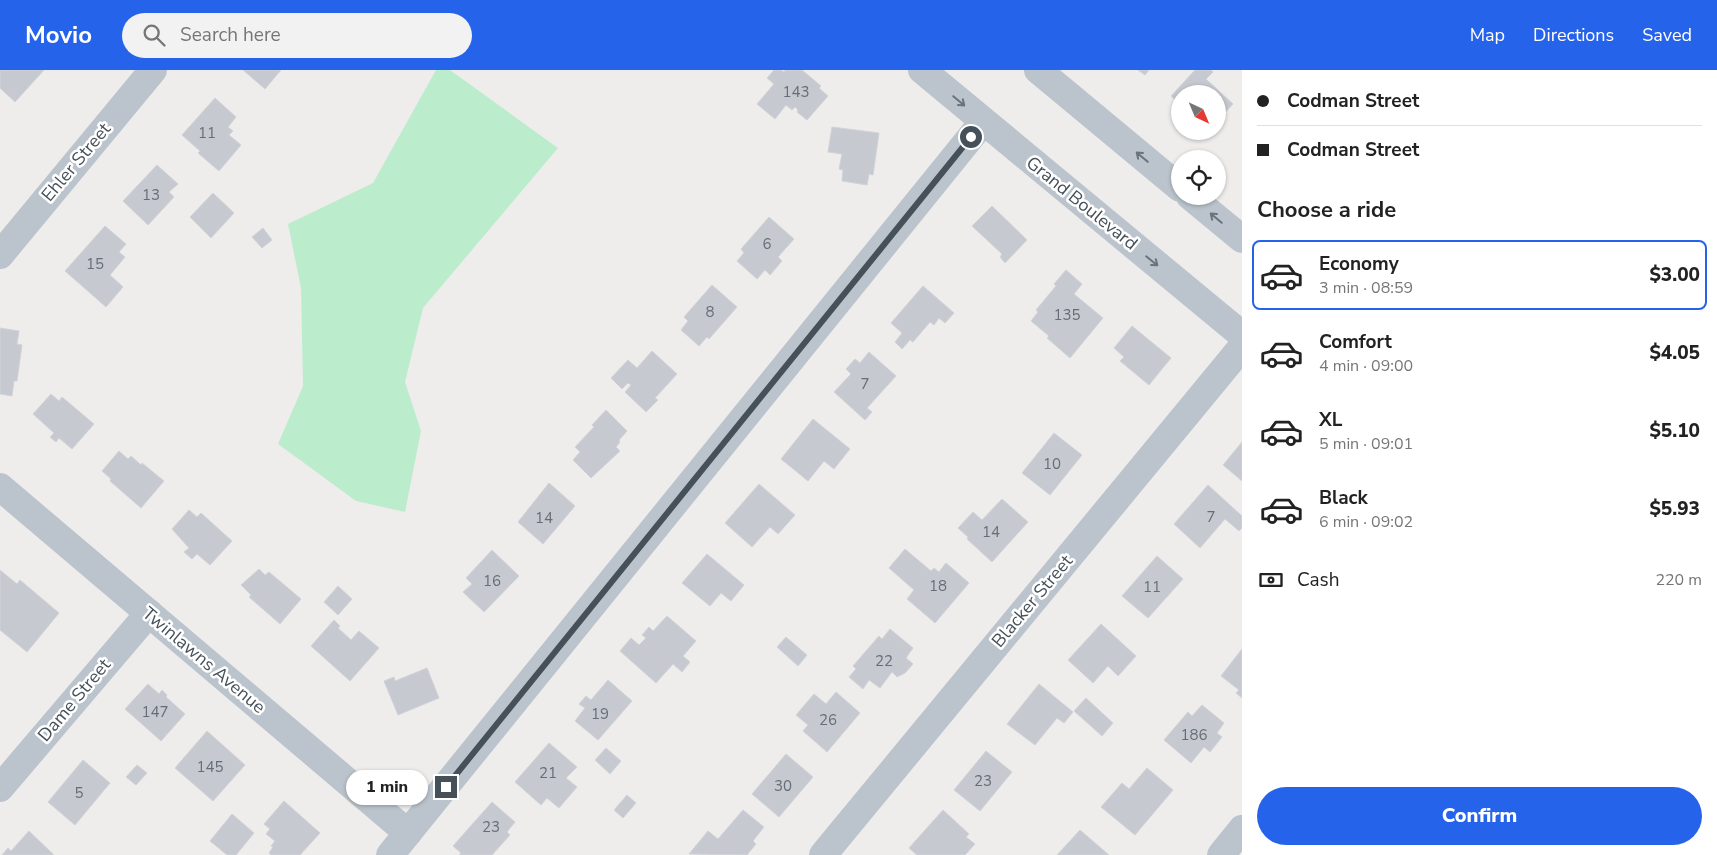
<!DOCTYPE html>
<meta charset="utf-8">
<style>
:root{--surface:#fff;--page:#f2f2f2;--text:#222;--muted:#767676;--line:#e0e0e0;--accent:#2563eb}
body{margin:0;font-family:"Nunito Sans",sans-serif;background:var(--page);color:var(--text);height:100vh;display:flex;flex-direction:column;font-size:19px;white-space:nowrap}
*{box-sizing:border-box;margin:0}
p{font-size:16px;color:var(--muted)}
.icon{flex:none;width:28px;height:28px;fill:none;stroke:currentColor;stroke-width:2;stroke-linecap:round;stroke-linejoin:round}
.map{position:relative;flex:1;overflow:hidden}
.details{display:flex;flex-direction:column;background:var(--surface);width:475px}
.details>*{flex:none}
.guide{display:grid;align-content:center;height:110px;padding:0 15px;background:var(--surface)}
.needle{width:32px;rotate:136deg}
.fabs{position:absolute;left:1171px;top:15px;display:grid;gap:10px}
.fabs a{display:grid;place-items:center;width:55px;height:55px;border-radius:50%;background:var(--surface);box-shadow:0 1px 4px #0004;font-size:25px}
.end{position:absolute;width:22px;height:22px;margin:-11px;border:6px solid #455059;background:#fff;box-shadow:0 0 0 2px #fff}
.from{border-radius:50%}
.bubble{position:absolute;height:35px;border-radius:18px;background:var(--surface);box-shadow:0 1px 4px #0004;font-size:16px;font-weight:800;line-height:35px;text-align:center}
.guide b{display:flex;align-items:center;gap:18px;height:48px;font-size:19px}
.guide b+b{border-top:1px solid var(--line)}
.guide i{width:12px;height:12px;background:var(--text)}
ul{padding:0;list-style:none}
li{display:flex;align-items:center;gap:15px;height:70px;margin:0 10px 8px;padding:0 5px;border:2px solid transparent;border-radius:8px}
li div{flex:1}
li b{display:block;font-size:19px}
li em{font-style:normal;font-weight:800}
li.current{border-color:var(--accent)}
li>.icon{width:45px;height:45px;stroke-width:1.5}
h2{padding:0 15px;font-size:22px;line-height:60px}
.pay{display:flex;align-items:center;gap:12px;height:55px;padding:0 15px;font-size:19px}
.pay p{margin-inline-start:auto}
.button{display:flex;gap:10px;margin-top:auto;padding:10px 15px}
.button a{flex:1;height:58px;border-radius:30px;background:var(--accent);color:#fff;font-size:20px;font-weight:800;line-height:58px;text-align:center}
header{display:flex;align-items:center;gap:30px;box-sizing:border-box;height:70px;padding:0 25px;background:var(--accent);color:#fff}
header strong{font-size:24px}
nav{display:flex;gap:28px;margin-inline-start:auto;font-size:18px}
.search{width:350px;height:45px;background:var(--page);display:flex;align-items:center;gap:12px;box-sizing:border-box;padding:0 18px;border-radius:28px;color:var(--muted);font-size:19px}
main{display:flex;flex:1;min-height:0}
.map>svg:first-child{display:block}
.green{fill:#bbedcd}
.building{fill:#c6c9cf;stroke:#d0d3d8}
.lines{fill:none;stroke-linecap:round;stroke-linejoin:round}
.minor{stroke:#bbc4cc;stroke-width:28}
.oneway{stroke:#68737c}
.route{stroke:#455059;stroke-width:6}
.labels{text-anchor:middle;stroke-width:5;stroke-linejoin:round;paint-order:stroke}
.number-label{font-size:15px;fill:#656e76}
.street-label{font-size:18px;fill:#455059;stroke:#fff}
</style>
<header>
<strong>Movio</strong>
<div class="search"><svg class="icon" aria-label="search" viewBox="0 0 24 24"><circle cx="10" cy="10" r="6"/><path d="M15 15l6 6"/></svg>Search here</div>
<nav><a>Map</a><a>Directions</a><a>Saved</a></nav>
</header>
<main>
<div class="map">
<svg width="1242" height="785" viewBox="0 0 1242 785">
<rect width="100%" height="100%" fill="#efecec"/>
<!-- green -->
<polygon class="green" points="436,0 450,0 558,78 423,238 405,312 421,361 405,442 356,431 278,374 303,316 301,218 288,154 373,113"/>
<!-- building -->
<g class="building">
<polygon points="0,0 44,0 15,32 0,18"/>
<polygon points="243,0 281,0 265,19"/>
<polygon points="774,0 781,0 784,2 785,0 802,0 821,16 819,18 828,26 807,50 797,42 798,40 795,37 792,40 786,35 775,49 757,34 774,14 767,8"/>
<polygon points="1138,0 1149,0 1145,5"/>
<polygon points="1195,0 1211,0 1213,2 1206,9 1233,34 1218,50 1218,24 1180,24 1180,34 1171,26"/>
<polygon points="215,28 236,47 228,57 233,61 229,65 241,75 219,101 198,83 200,81 182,65"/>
<polygon points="832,57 879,63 873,105 869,104 867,115 842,111 843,100 839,99 842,84 828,82"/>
<polygon points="157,95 178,114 169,122 174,127 148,155 123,131"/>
<polygon points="213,123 234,143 211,168 190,147"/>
<polygon points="992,136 1027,170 1005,193 1000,187 1002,184 972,156"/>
<polygon points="769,147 794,169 778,187 782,191 770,205 765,200 757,209 737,191 744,183 741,179"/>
<polygon points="105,156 126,174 119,182 125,187 110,205 123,217 106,237 65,201"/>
<polygon points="263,158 272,170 262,178 252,167"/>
<polygon points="1066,200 1082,214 1074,224 1103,248 1070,288 1047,268 1049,266 1031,251 1038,242 1036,240 1056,216 1054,214"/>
<polygon points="712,215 737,237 709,269 707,267 699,276 681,260 688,251 684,247"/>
<polygon points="923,216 954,243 945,253 939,248 934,255 930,252 913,272 910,270 902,279 895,272 902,263 891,253"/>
<polygon points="1132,256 1171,288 1149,315 1120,291 1124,287 1114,278"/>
<polygon points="0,258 19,261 17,274 22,275 17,311 14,311 12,326 0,324"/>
<polygon points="652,281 677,304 655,328 658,330 646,342 625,322 631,315 628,313 622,319 611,308 628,290 637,298"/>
<polygon points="869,282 896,306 867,338 872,342 865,350 834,322 851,304 846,299 855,289 860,293"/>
<polygon points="51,324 59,331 62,327 94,354 72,379 59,368 56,372 50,367 54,363 33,344"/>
<polygon points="606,340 627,361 619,370 620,372 616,377 620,381 591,408 573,390 580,382 575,377 594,357 592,355"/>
<polygon points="813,349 850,379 834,399 824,391 808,411 781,389"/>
<polygon points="1054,363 1082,385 1050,425 1022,403"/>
<polygon points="1242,372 1242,411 1223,395"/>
<polygon points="119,381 128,389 131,386 141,395 142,393 164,411 141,438 110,411 111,409 102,401"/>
<polygon points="549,413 575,436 543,474 518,452"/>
<polygon points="759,414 795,445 778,464 770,457 752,477 725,453"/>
<polygon points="1208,415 1242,446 1242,458 1239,461 1225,449 1200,478 1174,454"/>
<polygon points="1002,429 1028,452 992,492 967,469 968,467 958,458 973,442 982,450"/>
<polygon points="189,440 197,447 201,443 232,471 210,495 197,484 192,489 184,482 189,478 172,459"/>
<polygon points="905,479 931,501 934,498 939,502 946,493 969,513 935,553 907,529 914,520 889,498"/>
<polygon points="492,480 519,506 484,542 463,522 472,514 466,508"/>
<polygon points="707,484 744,515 731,531 721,523 710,536 682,513"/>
<polygon points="1157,486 1183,509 1148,548 1122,526"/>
<polygon points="259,499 265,505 269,502 301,529 280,554 249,527 251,525 241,515"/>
<polygon points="0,500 17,514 20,510 59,543 27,582 0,560"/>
<polygon points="338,516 352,529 338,545 324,532"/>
<polygon points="667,546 696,571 683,586 690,592 682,602 673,594 656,613 620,581 631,568 639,575 646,568 642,565 649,557 653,561"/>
<polygon points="334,550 340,556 338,558 351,570 359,561 379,578 350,611 311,576"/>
<polygon points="1101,554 1136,586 1118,606 1108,596 1093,613 1068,590"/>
<polygon points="890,559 913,578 906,588 913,594 905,603 897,607 892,602 880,618 869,610 863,619 849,607 856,599 853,596 879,566 882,569"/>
<polygon points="786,567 807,585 798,596 777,577"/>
<polygon points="1242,579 1242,628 1236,623 1239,620 1221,606"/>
<polygon points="427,598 439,628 398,645 384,611 394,607 395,611"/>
<polygon points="608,610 632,631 598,670 575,651 585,638 579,634 586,626 591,630"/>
<polygon points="148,614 159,624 162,620 167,625 166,627 185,644 161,671 125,639"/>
<polygon points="1039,614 1073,642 1064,653 1057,648 1035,675 1007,654"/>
<polygon points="836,622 860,643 827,682 803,661 808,655 796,645 814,624 826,634"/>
<polygon points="1086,628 1113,653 1102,666 1074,641"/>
<polygon points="1202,635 1224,653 1217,663 1222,667 1210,682 1204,677 1191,693 1164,670 1188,642 1192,646"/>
<polygon points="207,661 245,695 213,731 175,698"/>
<polygon points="549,673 577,697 566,708 577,717 559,738 547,728 541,735 515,712"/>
<polygon points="606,678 621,691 610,704 595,690"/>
<polygon points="986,681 1012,702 980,741 954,720"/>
<polygon points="786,684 813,707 779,747 752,724"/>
<polygon points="83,690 110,713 75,755 48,732"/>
<polygon points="137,695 147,703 136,715 126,707"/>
<polygon points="1147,698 1173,720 1135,765 1101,737 1122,713 1129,719"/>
<polygon points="627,725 636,733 623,748 614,740"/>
<polygon points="284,731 320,763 300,785 271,785 269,783 273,777 271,776 275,771 266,764 270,759 264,754"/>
<polygon points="492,732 515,752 507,762 510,765 492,785 459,785 461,783 453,776"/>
<polygon points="743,740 764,757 753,771 756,774 747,785 689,784 708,761 718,769"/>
<polygon points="943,740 969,764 966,767 975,774 965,785 917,785 909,778"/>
<polygon points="232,744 254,763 236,785 227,785 210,771"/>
<polygon points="1080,760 1109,785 1057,785"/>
<polygon points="29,761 54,785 2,785 8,778 11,781"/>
</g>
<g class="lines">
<!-- minor -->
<g class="minor">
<polyline points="922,0 1242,265"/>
<polyline points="1038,0 1180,118"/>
<polyline points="1190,126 1242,169"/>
<polyline points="0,185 153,0"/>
<polyline points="0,417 408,763"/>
<polyline points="0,718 149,543"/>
<polyline points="390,785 983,52"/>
<polyline points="823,785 1242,277"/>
<polyline points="1221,785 1242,759"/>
</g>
</g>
<!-- one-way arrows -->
<defs><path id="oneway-shaft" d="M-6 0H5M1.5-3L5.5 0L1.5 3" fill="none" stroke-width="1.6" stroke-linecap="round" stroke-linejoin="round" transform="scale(1.25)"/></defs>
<g class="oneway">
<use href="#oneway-shaft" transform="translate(959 31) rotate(40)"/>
<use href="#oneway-shaft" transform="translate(1142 87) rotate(-140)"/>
<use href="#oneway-shaft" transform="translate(1216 148) rotate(-140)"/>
<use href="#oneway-shaft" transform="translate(1152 191) rotate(39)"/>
</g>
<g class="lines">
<!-- route -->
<polyline class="route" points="446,717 971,67"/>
</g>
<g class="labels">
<!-- number labels -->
<g class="number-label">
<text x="796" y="27">143</text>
<text x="207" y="68">11</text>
<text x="151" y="130">13</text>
<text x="767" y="179">6</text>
<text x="95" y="199">15</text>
<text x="710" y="247">8</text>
<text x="1067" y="250">135</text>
<text x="865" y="319">7</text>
<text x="1052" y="399">10</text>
<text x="1211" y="452">7</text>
<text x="544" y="453">14</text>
<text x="991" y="467">14</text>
<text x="492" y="516">16</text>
<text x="938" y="521">18</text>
<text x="1152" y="522">11</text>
<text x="884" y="596">22</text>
<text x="155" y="647">147</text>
<text x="600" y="649">19</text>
<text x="828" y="655">26</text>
<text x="1194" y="670">186</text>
<text x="210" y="702">145</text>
<text x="548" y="708">21</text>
<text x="983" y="716">23</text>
<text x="783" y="721">30</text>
<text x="79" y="728">5</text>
<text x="491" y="762">23</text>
</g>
<!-- street labels -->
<g class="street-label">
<text transform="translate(76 92) rotate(-50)" y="6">Ehler Street</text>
<text transform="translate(1082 133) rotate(39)" y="6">Grand Boulevard</text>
<text transform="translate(1032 531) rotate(-50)" y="6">Blacker Street</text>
<text transform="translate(204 590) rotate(40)" y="6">Twinlawns Avenue</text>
<text transform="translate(74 630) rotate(-50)" y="6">Dame Street</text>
</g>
</g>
</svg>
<div class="fabs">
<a><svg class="needle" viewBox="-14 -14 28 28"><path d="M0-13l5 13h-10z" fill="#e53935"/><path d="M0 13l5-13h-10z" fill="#767676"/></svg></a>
<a><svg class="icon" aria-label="locate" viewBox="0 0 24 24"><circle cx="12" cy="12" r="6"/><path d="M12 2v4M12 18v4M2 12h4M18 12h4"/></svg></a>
</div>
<i class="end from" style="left:971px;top:67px"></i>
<i class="end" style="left:446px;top:717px"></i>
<div class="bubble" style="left:346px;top:700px;width:82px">1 min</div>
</div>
<section class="details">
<div class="guide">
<b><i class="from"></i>Codman Street</b>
<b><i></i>Codman Street</b>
</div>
<h2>Choose a ride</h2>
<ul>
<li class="current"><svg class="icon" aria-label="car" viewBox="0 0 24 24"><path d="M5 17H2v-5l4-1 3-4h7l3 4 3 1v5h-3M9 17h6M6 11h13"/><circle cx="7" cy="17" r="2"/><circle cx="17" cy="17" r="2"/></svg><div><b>Economy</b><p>3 min · 08:59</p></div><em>$3.00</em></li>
<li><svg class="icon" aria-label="car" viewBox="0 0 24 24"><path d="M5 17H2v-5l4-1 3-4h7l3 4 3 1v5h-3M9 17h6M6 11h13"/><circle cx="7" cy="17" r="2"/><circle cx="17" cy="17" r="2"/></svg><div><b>Comfort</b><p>4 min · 09:00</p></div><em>$4.05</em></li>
<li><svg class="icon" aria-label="car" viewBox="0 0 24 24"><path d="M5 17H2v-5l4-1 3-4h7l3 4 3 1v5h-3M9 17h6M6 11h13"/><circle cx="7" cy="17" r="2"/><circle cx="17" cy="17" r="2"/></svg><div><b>XL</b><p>5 min · 09:01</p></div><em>$5.10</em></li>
<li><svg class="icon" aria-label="car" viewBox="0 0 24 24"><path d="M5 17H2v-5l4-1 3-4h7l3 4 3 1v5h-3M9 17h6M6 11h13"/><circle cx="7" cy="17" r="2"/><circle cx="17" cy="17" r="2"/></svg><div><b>Black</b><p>6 min · 09:02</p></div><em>$5.93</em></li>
</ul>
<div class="pay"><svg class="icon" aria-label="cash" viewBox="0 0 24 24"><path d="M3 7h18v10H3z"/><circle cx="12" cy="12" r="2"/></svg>Cash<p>220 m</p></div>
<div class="button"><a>Confirm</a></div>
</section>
</main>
